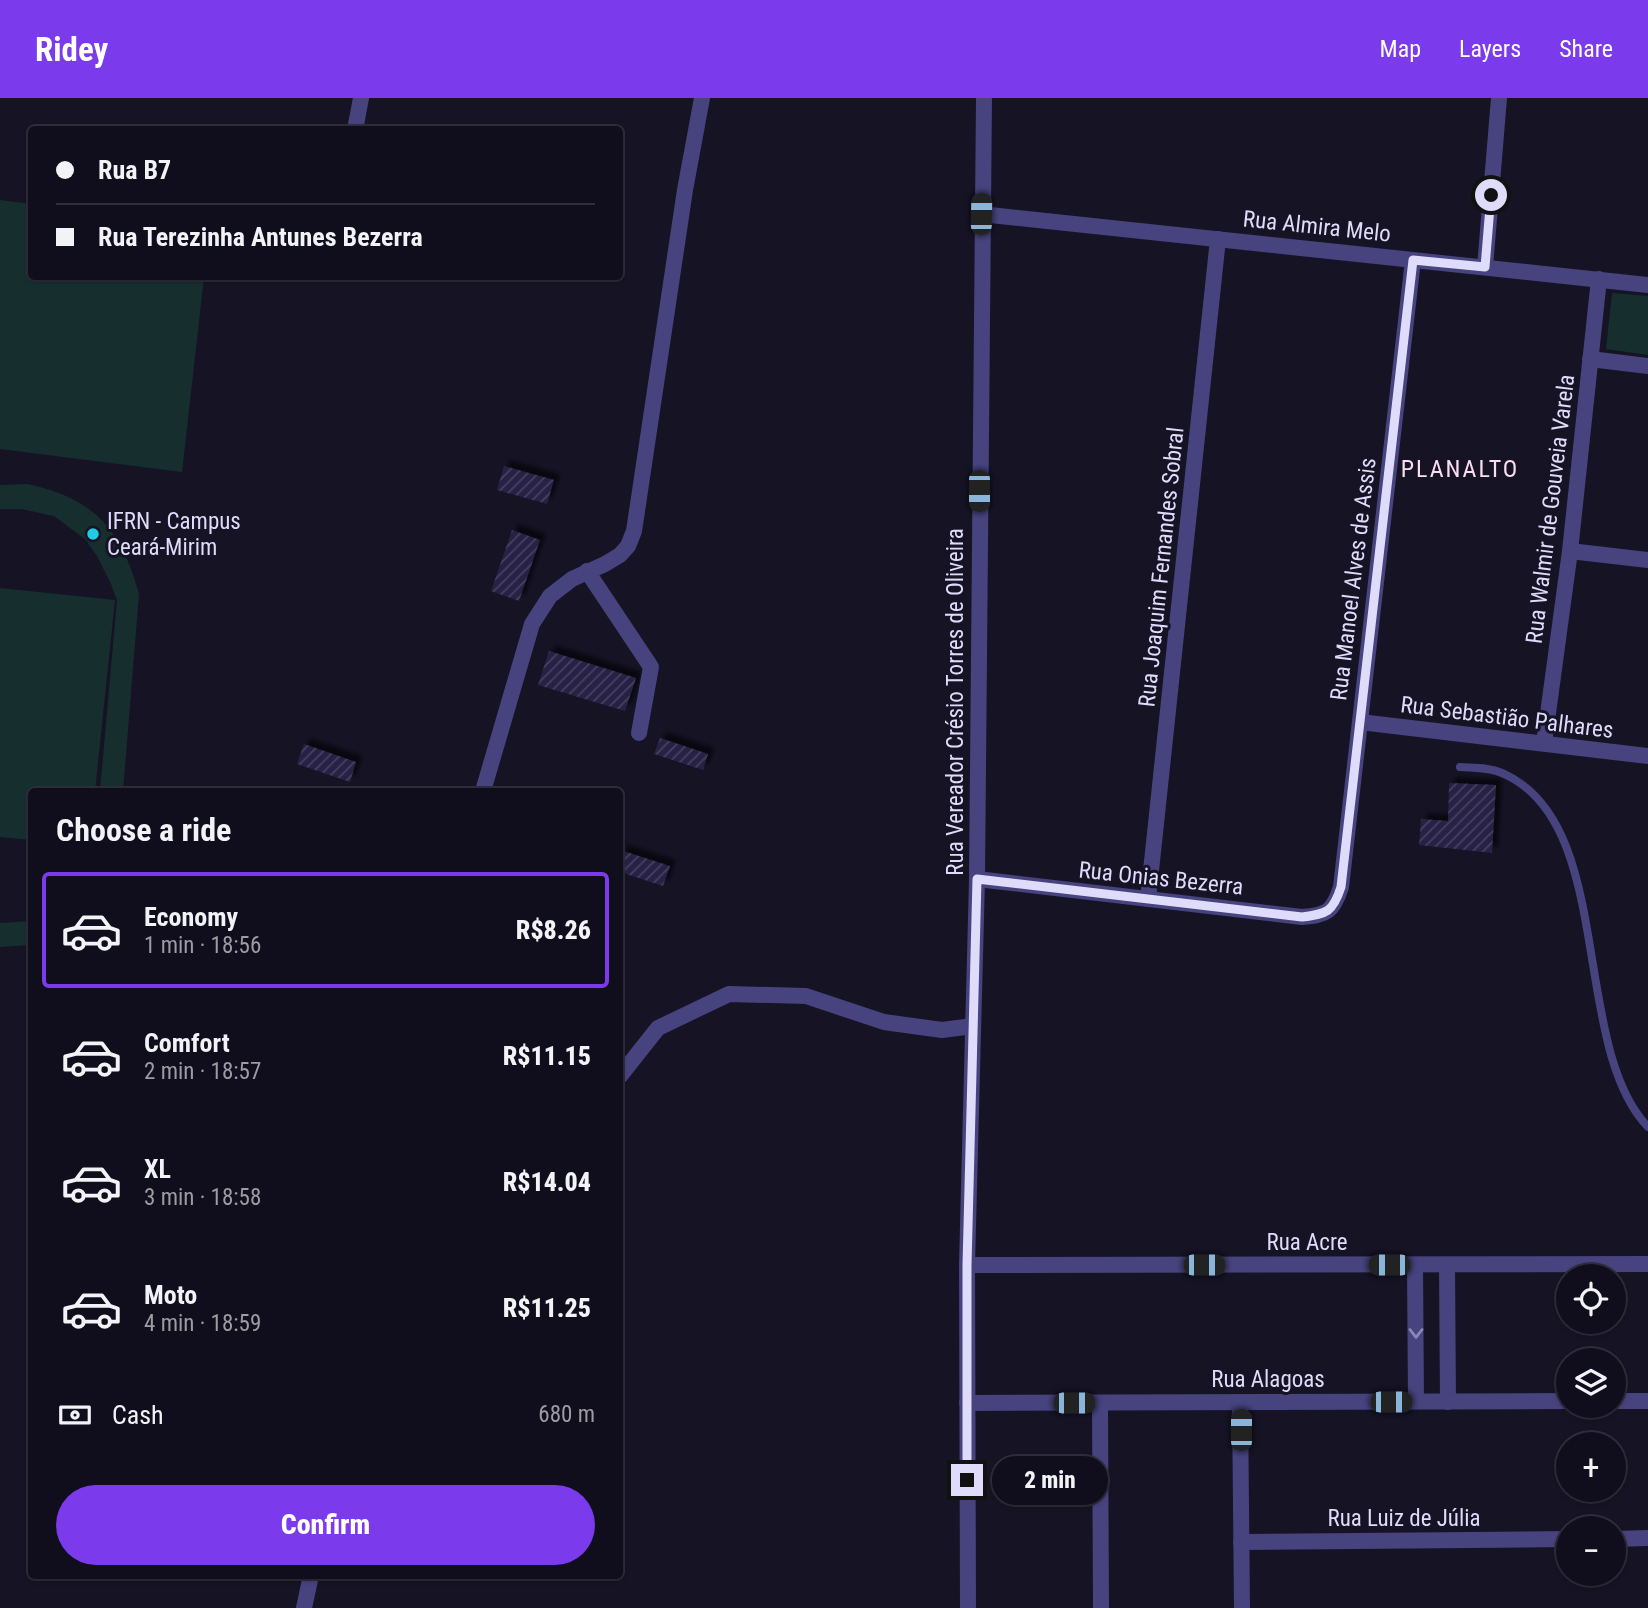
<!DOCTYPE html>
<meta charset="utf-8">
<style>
:root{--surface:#100e1c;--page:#1e1c29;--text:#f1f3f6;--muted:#9c9ca3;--line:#302e3b;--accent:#7c3aed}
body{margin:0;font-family:"Roboto Condensed",sans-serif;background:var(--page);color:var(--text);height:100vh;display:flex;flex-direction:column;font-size:26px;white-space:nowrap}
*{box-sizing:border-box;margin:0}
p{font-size:23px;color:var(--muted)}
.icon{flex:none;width:38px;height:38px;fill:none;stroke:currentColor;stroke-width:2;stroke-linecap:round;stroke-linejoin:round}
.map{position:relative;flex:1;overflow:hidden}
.side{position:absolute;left:28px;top:690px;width:595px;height:791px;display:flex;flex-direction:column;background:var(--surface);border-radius:7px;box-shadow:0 2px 5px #0004,0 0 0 2px var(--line)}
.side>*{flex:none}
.banner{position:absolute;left:28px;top:28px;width:595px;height:154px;border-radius:7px;box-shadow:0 2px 5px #0004,0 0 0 2px var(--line);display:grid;align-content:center;height:154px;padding:0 28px;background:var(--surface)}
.fabs{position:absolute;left:1556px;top:1166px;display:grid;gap:14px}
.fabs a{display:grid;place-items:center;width:70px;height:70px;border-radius:50%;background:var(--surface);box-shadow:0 2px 5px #0004,0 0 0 2px var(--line);font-size:35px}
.end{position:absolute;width:32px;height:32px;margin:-16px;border:9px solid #dfdbfa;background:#111;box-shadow:0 0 0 4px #111}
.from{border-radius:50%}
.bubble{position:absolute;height:49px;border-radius:24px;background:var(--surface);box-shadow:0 2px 5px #0004,0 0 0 2px var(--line);font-size:23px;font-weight:800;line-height:49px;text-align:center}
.car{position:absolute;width:21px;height:42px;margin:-21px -10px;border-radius:9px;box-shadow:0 0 5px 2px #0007;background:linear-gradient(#222 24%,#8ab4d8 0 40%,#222 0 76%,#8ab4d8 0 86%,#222 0)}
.banner b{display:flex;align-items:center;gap:24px;height:66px;font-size:26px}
.banner b+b{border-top:2px solid var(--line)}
.banner i{width:18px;height:18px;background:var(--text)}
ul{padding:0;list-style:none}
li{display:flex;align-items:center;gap:21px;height:116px;margin:0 14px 10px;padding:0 14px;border:4px solid transparent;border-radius:7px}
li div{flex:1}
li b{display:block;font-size:26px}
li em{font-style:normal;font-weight:800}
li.selected{border-color:var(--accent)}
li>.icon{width:63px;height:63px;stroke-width:1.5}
h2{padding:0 28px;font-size:32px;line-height:84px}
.pay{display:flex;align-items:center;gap:18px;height:77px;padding:0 28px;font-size:26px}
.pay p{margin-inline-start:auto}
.primary-button{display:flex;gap:14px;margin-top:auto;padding:14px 28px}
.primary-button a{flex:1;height:80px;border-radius:42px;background:var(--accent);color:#fff;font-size:28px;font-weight:800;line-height:80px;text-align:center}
header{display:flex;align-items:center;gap:42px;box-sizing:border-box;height:98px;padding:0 35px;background:var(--accent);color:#fff}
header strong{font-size:33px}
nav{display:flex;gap:38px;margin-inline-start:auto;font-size:24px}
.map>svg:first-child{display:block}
.green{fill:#162f2e}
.building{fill:url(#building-hatch);filter:url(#shadow)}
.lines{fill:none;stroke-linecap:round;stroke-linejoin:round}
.lane{stroke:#46437e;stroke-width:8}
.street{stroke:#46437e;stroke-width:16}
.oneway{stroke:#8b87b6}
.route{stroke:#dfdbfa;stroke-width:9}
.poi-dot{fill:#1fcde3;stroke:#161325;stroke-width:2.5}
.labels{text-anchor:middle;stroke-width:6;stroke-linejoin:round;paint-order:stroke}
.street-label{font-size:23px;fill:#dfdbfa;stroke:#161325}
.poi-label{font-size:23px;fill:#dfdbfa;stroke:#161325;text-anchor:start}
.neighbourhood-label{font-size:24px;letter-spacing:2px;fill:#fbddf0;stroke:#161325}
</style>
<header>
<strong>Ridey</strong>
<nav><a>Map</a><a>Layers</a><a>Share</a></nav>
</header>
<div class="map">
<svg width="1648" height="1510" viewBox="0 0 1648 1510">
<defs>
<pattern id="building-hatch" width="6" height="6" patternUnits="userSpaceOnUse" patternTransform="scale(1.75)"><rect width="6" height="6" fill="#282144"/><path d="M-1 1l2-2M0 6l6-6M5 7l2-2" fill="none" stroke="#474160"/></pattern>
<filter id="shadow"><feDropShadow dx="6" dy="-6" stdDeviation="2" flood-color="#0009"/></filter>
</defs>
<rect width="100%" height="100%" fill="#161325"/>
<!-- green -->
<g class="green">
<polygon points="0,102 31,106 32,178 204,179 182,374 0,351"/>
<polygon points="1612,195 1648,198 1648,257 1606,251"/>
<path d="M 27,386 C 94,400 121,431 139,496 L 123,693 L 100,693 L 117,502 L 111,486 L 97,458 L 85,441 L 54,418 L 21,411 L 0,411 L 0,387 Z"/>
<polygon points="0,490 115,502 95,693 32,693 31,742 0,739"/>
<polygon points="31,823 31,847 0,849 0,825"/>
</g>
<!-- building -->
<g class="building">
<polygon points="504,368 554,382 547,406 497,392"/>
<polygon points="512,432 540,442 519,503 491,493"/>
<polygon points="549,553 636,580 625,613 538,587"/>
<polygon points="660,640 708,656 703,672 654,656"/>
<polygon points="304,646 356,664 350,684 297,666"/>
<polygon points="1449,685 1496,687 1492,755 1419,747 1421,721 1448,723"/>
<polygon points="620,752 670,768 663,788 620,774"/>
</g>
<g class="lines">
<!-- lane -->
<path class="lane" d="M 1460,669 C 1474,670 1489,669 1502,675 C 1617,724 1569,946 1648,1029"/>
<!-- street -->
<g class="street">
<polyline points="355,32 361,0"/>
<polyline points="981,116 1648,187"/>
<polyline points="1485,169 1499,0"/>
<polyline points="1590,261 1648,268"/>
<polyline points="1570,453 1648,462"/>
<polyline points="587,473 651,569 639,635"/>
<polyline points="1360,624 1648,658"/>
<polyline points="1544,645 1570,453 1599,181"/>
<polyline points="483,693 532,526 550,498 572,481 605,466 620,457 628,448 634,433 685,92 702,0"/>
<path d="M 977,781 L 1302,819 C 1327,817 1333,814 1341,789 L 1413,162"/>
<polyline points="1148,801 1218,141"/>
<polyline points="620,978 658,930 729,896 806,898 884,924 942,932 973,928"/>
<polyline points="967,1167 1648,1166"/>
<polyline points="1415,1167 1416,1303"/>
<polyline points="1447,1167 1448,1304"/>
<polyline points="1614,1303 1648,1303"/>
<polyline points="1240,1304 1242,1510"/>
<polyline points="967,1305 1568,1303"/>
<polyline points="1100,1305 1101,1510"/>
<polyline points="1614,1441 1648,1440"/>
<polyline points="1241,1444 1568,1441"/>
<polyline points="304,1510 311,1477"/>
<polyline points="968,1510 967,1167 977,781 984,0"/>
</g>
</g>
<!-- one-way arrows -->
<defs><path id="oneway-chevron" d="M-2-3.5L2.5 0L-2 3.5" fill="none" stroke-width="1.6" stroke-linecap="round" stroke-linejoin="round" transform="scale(1.75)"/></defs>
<use class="oneway" href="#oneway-chevron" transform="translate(1416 1235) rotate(90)"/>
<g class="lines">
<!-- route -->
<path class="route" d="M 967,1382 L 967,1167 L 977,781 L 1302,819 C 1327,816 1333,814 1341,789 L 1413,162 L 1485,169 L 1491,97"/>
</g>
<!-- markers -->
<circle class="poi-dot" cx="93" cy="436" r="7"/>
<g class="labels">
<!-- street labels -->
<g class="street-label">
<text transform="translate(1317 128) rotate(6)" y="8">Rua Almira Melo</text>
<text transform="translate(1550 411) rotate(-83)" y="8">Rua Walmir de Gouveia Varela</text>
<text transform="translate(1161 469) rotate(-84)" y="8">Rua Joaquim Fernandes Sobral</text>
<text transform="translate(1353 481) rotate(-83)" y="8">Rua Manoel Alves de Assis</text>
<text transform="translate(955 604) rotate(-90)" y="8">Rua Vereador Crésio Torres de Oliveira</text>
<text transform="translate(1507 619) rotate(7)" y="8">Rua Sebastião Palhares</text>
<text transform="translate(1161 780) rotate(6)" y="8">Rua Onias Bezerra</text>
<text x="1307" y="1152">Rua Acre</text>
<text x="1268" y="1289">Rua Alagoas</text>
<text x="1404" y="1428">Rua Luiz de Júlia</text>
</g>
<!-- poi labels -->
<g class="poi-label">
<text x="107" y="431">IFRN - Campus<tspan x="107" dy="26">Ceará-Mirim</tspan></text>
</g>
<!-- neighbourhood labels -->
<g class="neighbourhood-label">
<text x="1460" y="379">PLANALTO</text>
</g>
</g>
</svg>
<div class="fabs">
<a><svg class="icon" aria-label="locate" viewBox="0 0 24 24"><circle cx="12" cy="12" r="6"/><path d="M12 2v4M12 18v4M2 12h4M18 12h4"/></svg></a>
<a><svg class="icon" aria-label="layers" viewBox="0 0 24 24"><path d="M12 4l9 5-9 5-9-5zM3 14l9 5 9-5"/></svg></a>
<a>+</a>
<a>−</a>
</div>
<i class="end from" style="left:1491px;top:97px"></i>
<i class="end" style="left:967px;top:1382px"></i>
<div class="bubble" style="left:992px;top:1358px;width:116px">2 min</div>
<i class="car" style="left:981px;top:116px;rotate:1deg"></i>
<i class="car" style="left:979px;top:393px;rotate:180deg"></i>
<i class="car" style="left:1204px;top:1167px;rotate:90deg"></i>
<i class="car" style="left:1389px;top:1167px;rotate:270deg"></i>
<i class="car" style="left:1391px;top:1304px;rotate:90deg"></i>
<i class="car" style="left:1074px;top:1305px;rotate:90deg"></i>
<i class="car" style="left:1241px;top:1332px;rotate:0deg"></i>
<div class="banner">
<b><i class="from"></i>Rua B7</b>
<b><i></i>Rua Terezinha Antunes Bezerra</b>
</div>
<section class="side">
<h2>Choose a ride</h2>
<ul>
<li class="selected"><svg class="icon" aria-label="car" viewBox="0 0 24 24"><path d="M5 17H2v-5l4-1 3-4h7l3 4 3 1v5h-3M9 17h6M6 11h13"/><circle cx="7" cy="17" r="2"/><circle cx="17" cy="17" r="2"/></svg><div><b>Economy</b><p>1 min · 18:56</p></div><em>R$8.26</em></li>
<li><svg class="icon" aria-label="car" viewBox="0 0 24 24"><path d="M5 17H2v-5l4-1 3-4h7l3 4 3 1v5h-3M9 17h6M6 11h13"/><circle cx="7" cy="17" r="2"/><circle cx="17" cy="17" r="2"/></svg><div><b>Comfort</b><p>2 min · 18:57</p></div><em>R$11.15</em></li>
<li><svg class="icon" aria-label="car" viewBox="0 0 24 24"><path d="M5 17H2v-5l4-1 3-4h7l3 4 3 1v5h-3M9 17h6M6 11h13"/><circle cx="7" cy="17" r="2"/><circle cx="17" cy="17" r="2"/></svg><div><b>XL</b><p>3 min · 18:58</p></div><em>R$14.04</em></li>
<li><svg class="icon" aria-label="car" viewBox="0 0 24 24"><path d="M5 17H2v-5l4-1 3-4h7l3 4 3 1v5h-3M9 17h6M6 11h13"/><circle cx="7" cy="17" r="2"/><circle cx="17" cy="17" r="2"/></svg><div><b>Moto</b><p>4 min · 18:59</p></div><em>R$11.25</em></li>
</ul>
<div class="pay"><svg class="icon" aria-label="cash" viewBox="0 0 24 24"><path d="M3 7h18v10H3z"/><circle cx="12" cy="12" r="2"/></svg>Cash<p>680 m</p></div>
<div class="primary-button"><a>Confirm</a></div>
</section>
</div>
